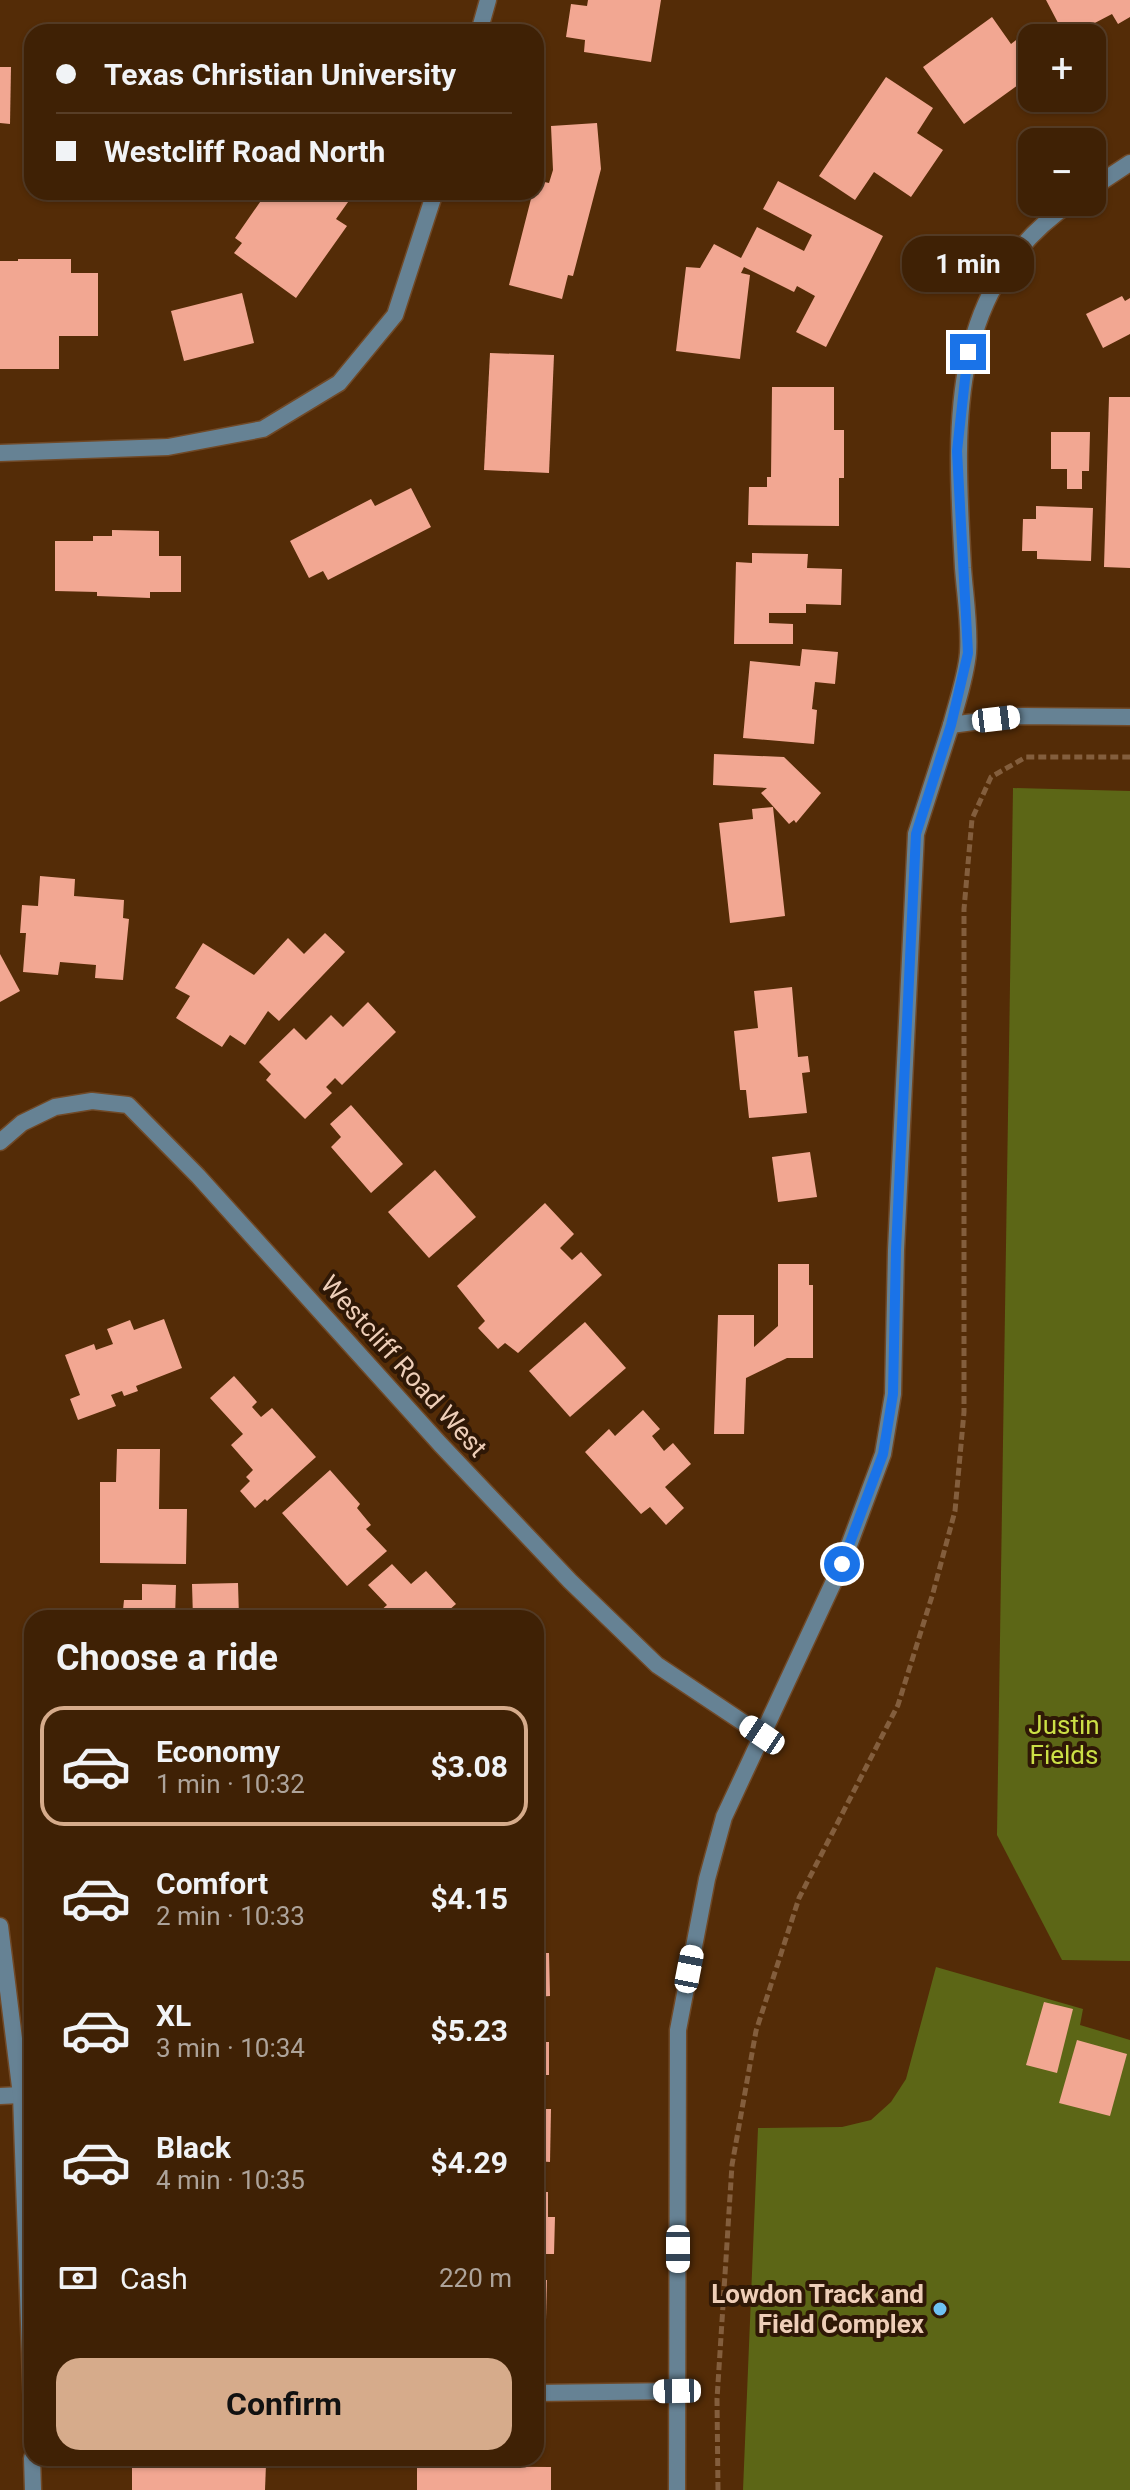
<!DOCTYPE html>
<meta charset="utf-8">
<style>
:root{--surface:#3f2105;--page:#46290f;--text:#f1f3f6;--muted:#ada39a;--line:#583e27;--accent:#d6ab8b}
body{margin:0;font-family:Roboto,sans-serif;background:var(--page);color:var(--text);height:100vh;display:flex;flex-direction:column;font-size:30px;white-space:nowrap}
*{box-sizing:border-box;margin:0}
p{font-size:26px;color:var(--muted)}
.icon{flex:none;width:44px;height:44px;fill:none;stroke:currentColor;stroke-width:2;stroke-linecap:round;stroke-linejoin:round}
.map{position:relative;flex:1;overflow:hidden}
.side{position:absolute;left:24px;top:1610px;width:520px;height:856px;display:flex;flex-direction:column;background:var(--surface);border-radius:24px;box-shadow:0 2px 6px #0004,0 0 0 2px var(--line)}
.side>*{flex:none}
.banner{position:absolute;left:24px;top:24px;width:520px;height:176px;border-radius:24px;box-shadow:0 2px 6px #0004,0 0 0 2px var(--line);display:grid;align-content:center;height:176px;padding:0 32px;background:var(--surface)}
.fabs{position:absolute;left:1018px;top:24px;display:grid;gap:16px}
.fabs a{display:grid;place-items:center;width:88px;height:88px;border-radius:16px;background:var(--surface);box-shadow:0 2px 6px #0004,0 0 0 2px var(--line);font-size:40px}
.end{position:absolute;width:36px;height:36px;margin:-18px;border:10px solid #1a73e8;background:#fff;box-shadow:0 0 0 4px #fff}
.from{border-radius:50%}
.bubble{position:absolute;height:56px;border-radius:24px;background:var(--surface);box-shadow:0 2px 6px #0004,0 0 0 2px var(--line);font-size:26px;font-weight:700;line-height:56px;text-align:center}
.car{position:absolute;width:24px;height:48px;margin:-24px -12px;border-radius:10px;box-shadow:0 0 6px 2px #0007;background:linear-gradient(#fff 24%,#345 0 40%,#fff 0 76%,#345 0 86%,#fff 0)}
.banner b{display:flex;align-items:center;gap:28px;height:76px;font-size:30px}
.banner b+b{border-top:2px solid var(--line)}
.banner i{width:20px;height:20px;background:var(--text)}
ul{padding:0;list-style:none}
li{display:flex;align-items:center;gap:24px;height:120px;margin:0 16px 12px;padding:0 16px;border:4px solid transparent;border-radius:24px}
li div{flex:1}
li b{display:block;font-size:30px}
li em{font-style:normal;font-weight:700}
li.current{border-color:var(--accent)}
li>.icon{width:72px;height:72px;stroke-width:1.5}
h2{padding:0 32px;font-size:36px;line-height:96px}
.pay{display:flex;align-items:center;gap:20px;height:88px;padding:0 32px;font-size:30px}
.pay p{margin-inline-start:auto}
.button{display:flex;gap:16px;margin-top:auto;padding:16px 32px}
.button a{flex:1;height:92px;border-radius:24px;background:var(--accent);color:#111;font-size:32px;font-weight:700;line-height:92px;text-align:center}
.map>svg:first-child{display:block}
.green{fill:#5c6616}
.building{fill:#f2a792}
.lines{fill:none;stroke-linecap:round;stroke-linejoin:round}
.service-casing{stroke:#704927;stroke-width:19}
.minor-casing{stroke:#704927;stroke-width:19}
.tertiary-casing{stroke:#704927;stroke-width:19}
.path{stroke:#835e3d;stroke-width:5;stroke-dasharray:8 4;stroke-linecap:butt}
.service{stroke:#668294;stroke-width:16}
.minor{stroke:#668294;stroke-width:16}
.tertiary{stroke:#668294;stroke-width:16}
.route{stroke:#1a73e8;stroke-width:10}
.poi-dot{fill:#6ec2f3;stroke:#2f1806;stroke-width:3}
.labels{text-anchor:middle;stroke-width:8;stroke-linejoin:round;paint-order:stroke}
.street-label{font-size:26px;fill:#eeceb8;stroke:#2f1806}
.park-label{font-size:26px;fill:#cce046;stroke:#2f1806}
.poi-label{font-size:26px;font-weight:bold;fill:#eeceb8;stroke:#2f1806;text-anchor:end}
</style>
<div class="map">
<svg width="1130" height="2490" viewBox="0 0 1130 2490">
<rect width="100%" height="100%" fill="#542c07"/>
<!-- green -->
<g class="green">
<polygon points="1013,788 1130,791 1130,1961 1062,1960 997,1835"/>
<polygon points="936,1967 1083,2009 1080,2025 1130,2040 1130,2490 743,2490 758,2128 842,2127 871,2120 891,2102 906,2079"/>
</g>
<!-- building -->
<g class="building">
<polygon points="588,0 661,0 651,62 584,52 585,40 566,37 571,4 587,6"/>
<polygon points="1046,0 1130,0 1130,17 1118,24 1112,14 1066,38"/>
<polygon points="992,17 1011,44 1021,36 1032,51 1032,75 964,124 923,67"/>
<polygon points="0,67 11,67 10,124 0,123"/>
<polygon points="886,77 933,108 917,133 943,150 911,197 874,172 855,200 819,176"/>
<polygon points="597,123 601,169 573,276 568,275 562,299 509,285 532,195 536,196 540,181 549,183 553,170 551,126"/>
<polygon points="778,181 883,236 826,347 796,332 815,296 797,286 794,292 744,267 741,273 750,275 740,359 676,351 686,267 700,268 714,244 741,258 757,227 804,251 812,235 763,209"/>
<polygon points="267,192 348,192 353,195 336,219 347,226 296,298 234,253 242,243 235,238"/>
<polygon points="18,259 71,259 71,273 98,273 98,336 59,336 59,369 0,369 0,261 18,261"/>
<polygon points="242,293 254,343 184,361 171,311"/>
<polygon points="1122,296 1125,301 1130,298 1130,334 1103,348 1086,314"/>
<polygon points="490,353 554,355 549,473 484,470"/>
<polygon points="772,387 834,387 834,430 844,430 844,478 839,478 839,526 748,525 749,487 767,487 767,477 771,477"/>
<polygon points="1109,397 1130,397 1130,568 1104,567"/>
<polygon points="1051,432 1090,432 1089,471 1082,471 1082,489 1067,489 1067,469 1051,469"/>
<polygon points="411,488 431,527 328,580 323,571 309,578 290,541 371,499 375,506"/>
<polygon points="1036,506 1093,508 1091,561 1037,559 1037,551 1022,551 1023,519 1036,519"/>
<polygon points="112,530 159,531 159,556 181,556 181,592 150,592 150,598 97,596 97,592 55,591 55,541 93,541 93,536 112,536"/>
<polygon points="752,553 808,554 807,568 842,569 841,605 806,604 806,613 769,613 769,623 793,624 793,644 734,644 736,562 752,563"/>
<polygon points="802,649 838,652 835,684 815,682 812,709 817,710 814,744 743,738 750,661 800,666"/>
<polygon points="714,754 784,757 821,793 796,823 794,820 789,824 761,793 767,788 713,785"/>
<polygon points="773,807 785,916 730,923 719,823 753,819 752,809"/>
<polygon points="40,876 75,879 74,896 124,900 123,918 129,919 123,980 95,978 96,965 60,962 58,975 23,972 26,933 20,933 22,905 38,906"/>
<polygon points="325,933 345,952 279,1021 268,1011 245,1045 230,1035 222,1047 176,1018 190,996 175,988 203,943 254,975 288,938 304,954"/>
<polygon points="0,954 20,991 0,1002"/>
<polygon points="792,987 798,1057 808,1056 810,1072 802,1073 807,1113 749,1118 746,1090 740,1090 734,1031 758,1028 754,991"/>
<polygon points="368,1002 396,1032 342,1085 335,1078 326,1087 332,1093 305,1119 266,1080 271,1074 259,1062 294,1028 306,1040 331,1015 343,1027"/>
<polygon points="351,1105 403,1164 371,1193 331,1147 341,1137 330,1124"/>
<polygon points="810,1152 817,1197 778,1202 772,1157"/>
<polygon points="435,1170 476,1217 429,1258 388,1212"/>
<polygon points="545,1203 574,1234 560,1248 572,1260 581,1252 602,1275 518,1353 505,1343 498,1349 478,1328 485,1321 457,1286"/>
<polygon points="778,1264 809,1264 809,1285 813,1285 813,1358 787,1358 746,1378 744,1434 714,1434 718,1315 754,1315 754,1347 778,1326"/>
<polygon points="164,1319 182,1368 136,1386 138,1391 124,1396 122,1391 111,1395 116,1406 78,1420 70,1399 80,1395 65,1355 94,1344 96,1350 113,1344 107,1329 130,1320 134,1330"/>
<polygon points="585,1322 626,1368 570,1417 529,1371"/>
<polygon points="234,1376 257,1402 252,1407 261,1417 272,1408 316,1457 267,1501 265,1499 255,1508 240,1491 250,1481 246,1477 253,1470 231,1445 243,1434 210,1398"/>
<polygon points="643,1410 660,1429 652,1436 664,1451 673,1443 691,1464 665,1487 684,1508 666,1525 650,1507 641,1514 585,1452 609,1429 615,1436"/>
<polygon points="117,1449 160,1449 159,1509 187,1509 186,1564 100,1563 100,1482 116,1482"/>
<polygon points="330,1470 360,1504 357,1508 371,1525 366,1529 387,1551 347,1586 282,1513"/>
<polygon points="392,1564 411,1584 426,1571 456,1604 448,1611 454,1618 372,1618 387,1605 368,1585"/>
<polygon points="238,1583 239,1617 193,1618 192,1584"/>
<polygon points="142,1584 176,1585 175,1618 106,1618 107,1610 123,1610 124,1600 142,1600"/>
<polygon points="536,1937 539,1937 539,1953 549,1953 550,1996 536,1997"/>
<polygon points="1044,2002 1073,2009 1057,2073 1026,2065"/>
<polygon points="536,2024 541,2024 541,2042 549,2042 549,2075 536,2075"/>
<polygon points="1077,2040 1127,2054 1110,2116 1059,2103"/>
<polygon points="536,2109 551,2109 550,2162 536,2161"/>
<polygon points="536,2192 548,2192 548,2217 555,2217 554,2254 536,2254"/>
<polygon points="536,2280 547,2280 546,2320 536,2320"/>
<polygon points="132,2463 266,2464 265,2490 132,2490"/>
<polygon points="417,2466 551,2467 551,2490 417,2490"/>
</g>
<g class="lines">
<defs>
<polyline id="service" points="0,2096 21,2095"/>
<g id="minor">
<polyline points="479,32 488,0"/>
<polyline points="1092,188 1130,163"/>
<path d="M 1072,202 C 943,290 956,431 963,568 C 965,595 970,626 968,653 C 966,677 957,702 951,725 L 1019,716 L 1130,717"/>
<polyline points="0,453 168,447 263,429 339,383 395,315 435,192"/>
<polyline points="0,1142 22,1123 55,1107 92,1101 128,1105 198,1176 440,1444 570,1581 657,1665 762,1735"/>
<polyline points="0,1926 21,2095 32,2410"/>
<polyline points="536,2393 677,2391"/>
<polyline points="32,2458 33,2490"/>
</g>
<polyline id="tertiary" points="677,2490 678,2030 707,1879 724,1817 842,1564 883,1454 893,1394 896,1250 916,834 951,725"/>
</defs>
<!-- service casing -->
<use href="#service" class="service-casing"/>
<!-- minor casing -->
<use href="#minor" class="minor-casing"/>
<!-- tertiary casing -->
<use href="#tertiary" class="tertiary-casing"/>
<!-- path -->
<polyline class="path" points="718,2490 717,2399 732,2165 756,2031 799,1898 898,1705 933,1593 955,1511 964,1412 964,909 972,819 991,777 1026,757 1130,757"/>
<!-- service -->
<use href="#service" class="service"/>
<!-- minor -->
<use href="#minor" class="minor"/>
<!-- tertiary -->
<use href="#tertiary" class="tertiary"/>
</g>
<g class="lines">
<!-- route -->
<polyline class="route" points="842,1564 883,1454 893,1394 896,1250 916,834 951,725 968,653 957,451 968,352"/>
</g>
<!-- markers -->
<circle class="poi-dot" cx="940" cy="2309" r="8"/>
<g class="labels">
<!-- street labels -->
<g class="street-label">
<text transform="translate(404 1366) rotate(48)" y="9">Westcliff Road West</text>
</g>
<!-- park labels -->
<g class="park-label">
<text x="1064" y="1734">Justin<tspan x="1064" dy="30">Fields</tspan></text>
</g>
<!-- poi labels -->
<g class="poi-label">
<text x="924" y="2303">Lowdon Track and<tspan x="924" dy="30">Field Complex</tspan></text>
</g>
</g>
</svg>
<div class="fabs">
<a>+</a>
<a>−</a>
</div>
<i class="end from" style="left:842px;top:1564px"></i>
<i class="end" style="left:968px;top:352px"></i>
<div class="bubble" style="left:902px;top:236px;width:132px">1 min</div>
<i class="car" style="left:996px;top:719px;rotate:83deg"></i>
<i class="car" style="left:762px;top:1735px;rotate:304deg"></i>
<i class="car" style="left:689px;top:1969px;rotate:11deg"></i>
<i class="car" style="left:678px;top:2249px;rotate:180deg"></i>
<i class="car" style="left:677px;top:2391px;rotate:269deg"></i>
<div class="banner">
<b><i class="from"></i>Texas Christian University</b>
<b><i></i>Westcliff Road North</b>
</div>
<section class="side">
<h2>Choose a ride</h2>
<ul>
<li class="current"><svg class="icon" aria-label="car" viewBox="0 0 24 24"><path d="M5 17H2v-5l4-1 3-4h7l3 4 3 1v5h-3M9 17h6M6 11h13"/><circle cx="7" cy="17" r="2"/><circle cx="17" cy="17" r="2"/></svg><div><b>Economy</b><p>1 min · 10:32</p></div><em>$3.08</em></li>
<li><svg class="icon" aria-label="car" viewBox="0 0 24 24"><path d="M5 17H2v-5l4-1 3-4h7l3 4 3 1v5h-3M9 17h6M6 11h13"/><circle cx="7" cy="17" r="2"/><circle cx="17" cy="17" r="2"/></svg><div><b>Comfort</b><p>2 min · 10:33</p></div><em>$4.15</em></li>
<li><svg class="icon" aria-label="car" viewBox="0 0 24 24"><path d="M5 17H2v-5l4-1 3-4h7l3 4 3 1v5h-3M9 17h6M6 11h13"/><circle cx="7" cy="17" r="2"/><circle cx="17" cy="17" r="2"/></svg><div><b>XL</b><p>3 min · 10:34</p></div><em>$5.23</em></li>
<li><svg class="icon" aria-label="car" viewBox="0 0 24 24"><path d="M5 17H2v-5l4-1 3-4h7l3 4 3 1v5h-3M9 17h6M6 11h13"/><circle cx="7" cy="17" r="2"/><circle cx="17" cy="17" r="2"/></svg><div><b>Black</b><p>4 min · 10:35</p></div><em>$4.29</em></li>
</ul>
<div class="pay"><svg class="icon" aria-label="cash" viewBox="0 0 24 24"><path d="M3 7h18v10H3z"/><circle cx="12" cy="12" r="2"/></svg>Cash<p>220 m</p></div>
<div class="button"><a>Confirm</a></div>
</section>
</div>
